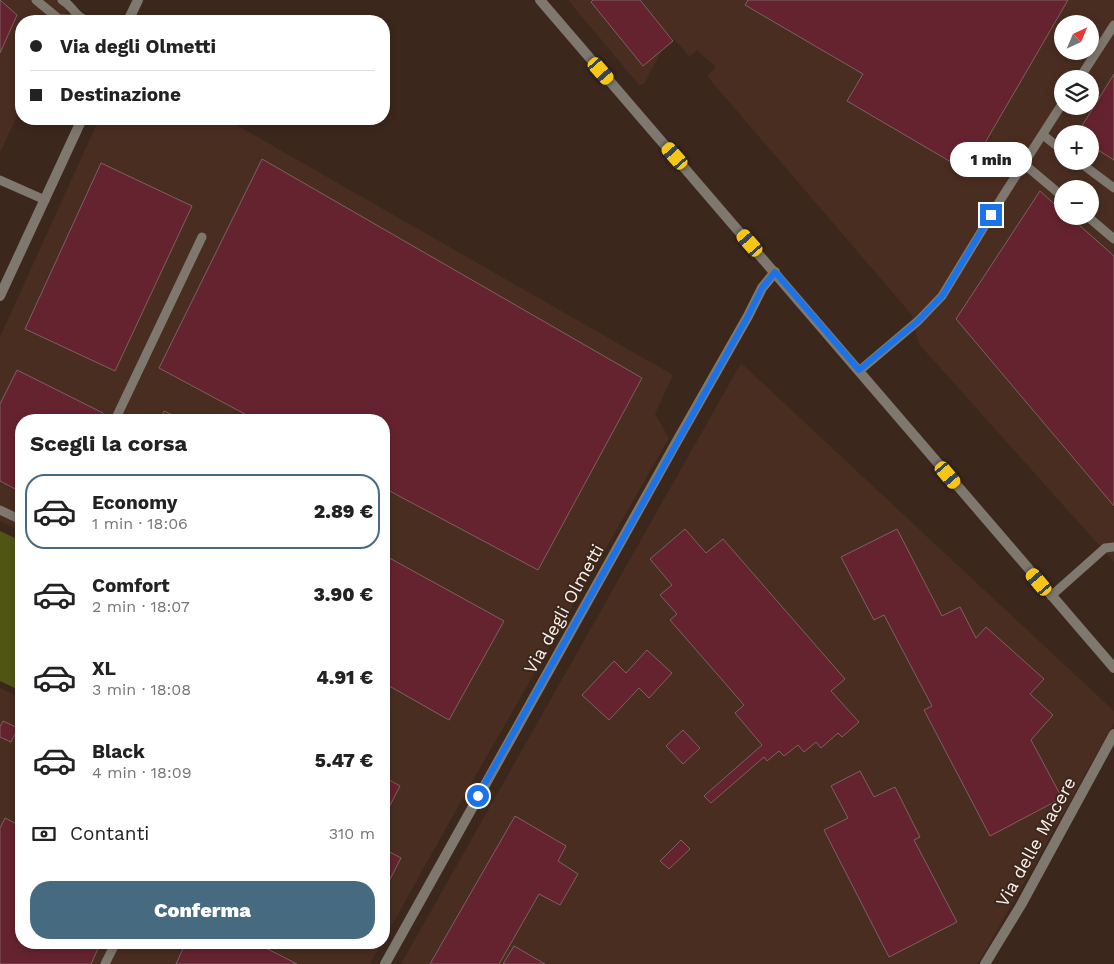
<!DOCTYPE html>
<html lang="it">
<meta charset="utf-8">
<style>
:root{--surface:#fff;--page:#f6f6f6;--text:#222;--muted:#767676;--line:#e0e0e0;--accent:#466a80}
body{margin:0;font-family:"Work Sans",sans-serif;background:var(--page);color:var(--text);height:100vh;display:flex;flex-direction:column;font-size:19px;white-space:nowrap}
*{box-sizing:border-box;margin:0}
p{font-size:16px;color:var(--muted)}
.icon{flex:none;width:28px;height:28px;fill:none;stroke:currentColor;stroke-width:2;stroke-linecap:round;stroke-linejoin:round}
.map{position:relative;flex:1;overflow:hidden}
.drawer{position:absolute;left:15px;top:414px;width:375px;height:535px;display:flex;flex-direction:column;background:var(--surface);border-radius:20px;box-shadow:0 2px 8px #0003}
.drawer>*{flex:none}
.banner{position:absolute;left:15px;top:15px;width:375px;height:110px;border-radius:20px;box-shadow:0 2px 8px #0003;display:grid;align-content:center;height:110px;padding:0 15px;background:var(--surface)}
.needle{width:32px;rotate:44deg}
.fabs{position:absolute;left:1054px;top:15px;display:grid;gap:10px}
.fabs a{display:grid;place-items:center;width:45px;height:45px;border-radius:50%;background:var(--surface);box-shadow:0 2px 8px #0003;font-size:25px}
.end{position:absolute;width:22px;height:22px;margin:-11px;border:6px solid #1a73e8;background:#fff;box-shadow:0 0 0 2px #fff}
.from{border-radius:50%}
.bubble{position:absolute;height:35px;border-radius:18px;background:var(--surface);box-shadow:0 2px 8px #0003;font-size:16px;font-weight:800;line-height:35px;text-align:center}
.car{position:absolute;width:15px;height:30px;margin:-15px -8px;border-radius:6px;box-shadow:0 0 4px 1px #0007;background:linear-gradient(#f5c518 24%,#345 0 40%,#f5c518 0 76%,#345 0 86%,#f5c518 0)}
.banner b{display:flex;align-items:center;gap:18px;height:48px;font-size:19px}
.banner b+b{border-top:1px solid var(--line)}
.banner i{width:12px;height:12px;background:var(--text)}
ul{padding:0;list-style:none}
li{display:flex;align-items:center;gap:15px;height:75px;margin:0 10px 8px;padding:0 5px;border:2px solid transparent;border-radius:20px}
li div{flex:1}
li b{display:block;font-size:19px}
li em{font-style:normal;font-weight:800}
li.active{border-color:var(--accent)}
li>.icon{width:45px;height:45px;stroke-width:1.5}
h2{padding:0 15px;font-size:22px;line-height:60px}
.pay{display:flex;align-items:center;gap:12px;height:55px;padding:0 15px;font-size:19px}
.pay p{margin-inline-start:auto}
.cta{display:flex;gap:10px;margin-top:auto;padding:10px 15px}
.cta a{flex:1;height:58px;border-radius:20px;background:var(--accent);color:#fff;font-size:20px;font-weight:800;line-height:58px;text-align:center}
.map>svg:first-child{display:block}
.built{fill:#492d20;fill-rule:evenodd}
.green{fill:#515514}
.building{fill:#65232f;stroke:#7c6163}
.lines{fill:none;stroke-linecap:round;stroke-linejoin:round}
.service{stroke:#7e786e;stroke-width:9}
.minor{stroke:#7e786e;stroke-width:10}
.route{stroke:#1a73e8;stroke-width:6}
.labels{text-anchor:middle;stroke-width:4;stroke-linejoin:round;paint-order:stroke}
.street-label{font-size:18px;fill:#fdf1ec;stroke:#3c271d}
</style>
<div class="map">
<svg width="1114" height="964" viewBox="0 0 1114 964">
<rect width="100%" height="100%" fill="#3c271d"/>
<!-- built -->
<g class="built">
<polygon points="0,0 71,0 62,21 21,21 21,107 0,153"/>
<path d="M 568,0 L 1114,0 L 1114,562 L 919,344 L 912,315 L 707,76 L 716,67 L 697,50 L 690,57 L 670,35 L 644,84 L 639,85 ZM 1062,24 L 1090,24 L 1090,51 L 1062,51 ZM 1062,79 L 1090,79 L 1090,106 L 1062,106 ZM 1062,134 L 1090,134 L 1090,161 L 1062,161 ZM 1062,189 L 1090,189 L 1090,216 L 1062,216 Z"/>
<polygon points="99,119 226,119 673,375 655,414 669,438 468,789 384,939 384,420 21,420 21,532 0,521 0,337"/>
<polygon points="741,363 1114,711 1114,723 986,950 977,964 401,964"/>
<polygon points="0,688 21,698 21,942 382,943 370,964 0,964"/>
</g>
<!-- green -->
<polygon class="green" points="0,531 21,541 21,691 0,681"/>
<!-- building -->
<g class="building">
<polygon points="0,0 17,15 0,53"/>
<polygon points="593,0 640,0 673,41 643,66 591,2"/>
<polygon points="748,0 1068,0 968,172 847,101 863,74 745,5"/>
<polygon points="1114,74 1114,160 1090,145 1090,134 1077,134"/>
<polygon points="262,159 642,378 538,570 384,488 384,420 256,420 159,368"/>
<polygon points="101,163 192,206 115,371 25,329"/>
<polygon points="1040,191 1062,211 1062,216 1069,216 1114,256 1114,506 956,319"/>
<polygon points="17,370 103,413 100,420 21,420 21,492 0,481 0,404"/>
<polygon points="164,411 183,420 160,420"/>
<polygon points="685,529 706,553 723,539 845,679 831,691 859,722 842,737 838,733 821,748 816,742 804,752 798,745 784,756 779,751 767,761 764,757 711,803 704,796 762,745 735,713 744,705 670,620 677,614 660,595 672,585 650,559"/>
<polygon points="897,529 942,616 960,607 976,638 986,627 1044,679 1030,694 1053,715 1031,740 1062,798 990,836 924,710 932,706 884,615 874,620 841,557"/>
<polygon points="384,555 504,621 449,720 384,683"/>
<polygon points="647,650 672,673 649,698 639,688 609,720 582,695 614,661 626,673"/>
<polygon points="3,721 18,728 11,742 0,737 0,727"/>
<polygon points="683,730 700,748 683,764 666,746"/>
<polygon points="860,771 874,797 895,787 920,837 914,840 957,922 889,957 824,830 848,818 831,786"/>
<polygon points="384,777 400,786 384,817"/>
<polygon points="515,816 566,846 558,861 578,874 560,905 539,894 499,964 430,964"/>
<polygon points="5,818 21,826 21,942 101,942 91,964 0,964 0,828"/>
<polygon points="681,840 690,849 669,869 660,861"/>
<polygon points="384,849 401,858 387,885 384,883"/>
<polygon points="186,942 254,942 297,964 176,964"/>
<polygon points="514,946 545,964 503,964"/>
</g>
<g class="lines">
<!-- service -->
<g class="service">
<polyline points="36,0 59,19 81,19"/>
<path d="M 62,0 C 75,7 73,17 90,21"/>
<polyline points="1079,79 1114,25"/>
<polyline points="1043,135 1062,150"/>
<polyline points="1078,161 1114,188"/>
<polyline points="1024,164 1062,196"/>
<polyline points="0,180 45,200"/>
<polyline points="1087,216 1114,239"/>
<polyline points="859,371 918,321 942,296 1001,199 1062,104"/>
<polyline points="115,420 202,237"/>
<polyline points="0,510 21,520"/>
<polyline points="1051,596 1105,548 1114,547"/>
<polyline points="105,964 116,942"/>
</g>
<!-- minor -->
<g class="minor">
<polyline points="540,0 1114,668"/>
<polyline points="128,21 138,0"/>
<polyline points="0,296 82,119"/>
<polyline points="385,964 677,441 748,316 762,288 775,272"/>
<polyline points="985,964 1021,905 1114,734"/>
</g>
</g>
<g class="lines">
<!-- route -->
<polyline class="route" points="478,796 748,316 762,288 775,272 859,370 918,321 942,296 991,215"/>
</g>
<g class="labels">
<!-- street labels -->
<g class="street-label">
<text transform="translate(564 609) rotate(-61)" y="6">Via degli Olmetti</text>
<text transform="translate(1036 842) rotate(-61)" y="6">Via delle Macere</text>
</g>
</g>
</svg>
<div class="fabs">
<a><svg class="needle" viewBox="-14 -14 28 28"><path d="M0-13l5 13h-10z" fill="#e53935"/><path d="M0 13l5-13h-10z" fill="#767676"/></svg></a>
<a><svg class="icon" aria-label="layers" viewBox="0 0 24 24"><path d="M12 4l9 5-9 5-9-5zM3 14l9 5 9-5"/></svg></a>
<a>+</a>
<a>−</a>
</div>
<i class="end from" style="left:478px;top:796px"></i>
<i class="end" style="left:991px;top:215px"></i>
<div class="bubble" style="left:950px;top:142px;width:82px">1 min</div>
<i class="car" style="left:601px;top:71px;rotate:139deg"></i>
<i class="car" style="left:675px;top:156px;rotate:319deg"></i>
<i class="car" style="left:750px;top:243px;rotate:319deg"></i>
<i class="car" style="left:948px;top:475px;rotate:140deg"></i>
<i class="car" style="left:1039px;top:582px;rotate:320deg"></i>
<div class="banner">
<b><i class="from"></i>Via degli Olmetti</b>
<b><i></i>Destinazione</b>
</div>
<section class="drawer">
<h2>Scegli la corsa</h2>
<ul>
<li class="active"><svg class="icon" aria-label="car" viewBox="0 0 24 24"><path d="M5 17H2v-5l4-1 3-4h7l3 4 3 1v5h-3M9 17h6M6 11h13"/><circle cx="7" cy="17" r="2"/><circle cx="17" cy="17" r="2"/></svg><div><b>Economy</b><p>1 min · 18:06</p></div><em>2.89 €</em></li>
<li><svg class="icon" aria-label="car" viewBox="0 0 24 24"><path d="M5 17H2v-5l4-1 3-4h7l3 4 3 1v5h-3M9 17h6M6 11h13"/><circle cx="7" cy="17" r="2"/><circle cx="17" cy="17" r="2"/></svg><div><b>Comfort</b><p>2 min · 18:07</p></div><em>3.90 €</em></li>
<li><svg class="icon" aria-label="car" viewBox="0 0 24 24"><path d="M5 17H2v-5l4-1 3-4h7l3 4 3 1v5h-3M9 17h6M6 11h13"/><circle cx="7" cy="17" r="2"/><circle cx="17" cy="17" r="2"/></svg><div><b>XL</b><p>3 min · 18:08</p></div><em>4.91 €</em></li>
<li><svg class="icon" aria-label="car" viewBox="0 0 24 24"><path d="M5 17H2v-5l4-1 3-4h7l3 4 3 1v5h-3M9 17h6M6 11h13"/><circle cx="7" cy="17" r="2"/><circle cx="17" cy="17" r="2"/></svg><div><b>Black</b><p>4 min · 18:09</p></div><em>5.47 €</em></li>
</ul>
<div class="pay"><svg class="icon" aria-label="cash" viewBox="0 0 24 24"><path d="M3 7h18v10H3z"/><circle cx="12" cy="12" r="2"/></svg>Contanti<p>310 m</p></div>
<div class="cta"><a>Conferma</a></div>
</section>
</div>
